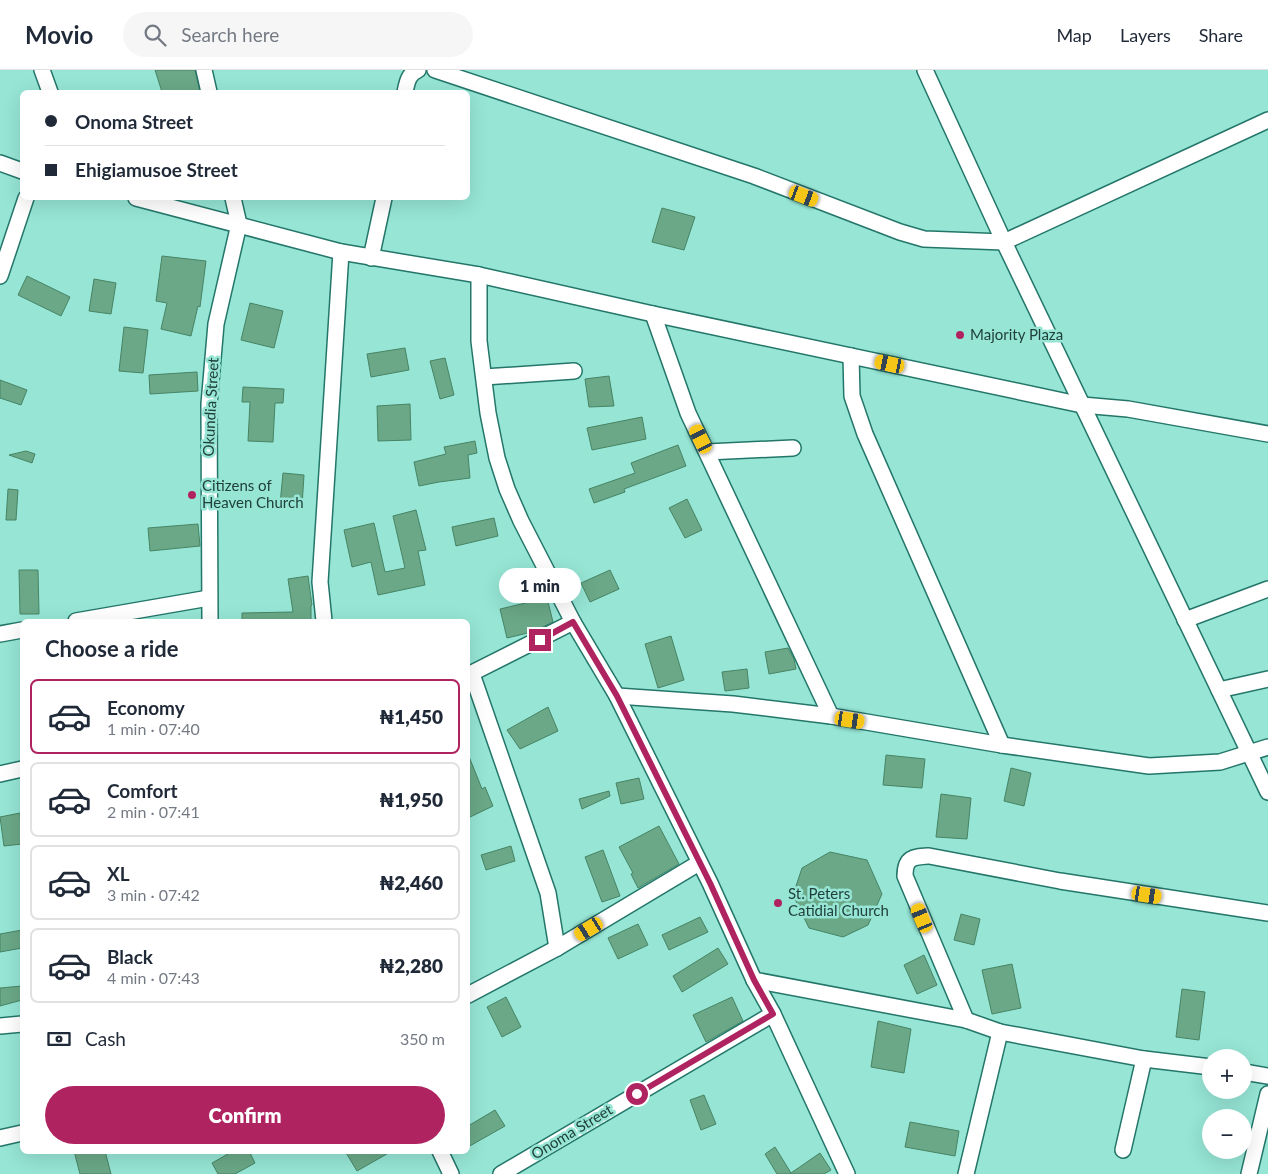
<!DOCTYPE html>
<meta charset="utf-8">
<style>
:root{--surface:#fff;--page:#f6f6f7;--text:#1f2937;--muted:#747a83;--line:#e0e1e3;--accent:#af2360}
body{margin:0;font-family:Lato,sans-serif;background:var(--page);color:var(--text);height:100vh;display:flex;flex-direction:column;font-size:19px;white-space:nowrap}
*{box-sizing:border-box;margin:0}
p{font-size:16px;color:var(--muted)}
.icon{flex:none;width:28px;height:28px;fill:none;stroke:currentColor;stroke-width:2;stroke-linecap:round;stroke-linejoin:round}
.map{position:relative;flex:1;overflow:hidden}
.sheet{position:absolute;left:20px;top:549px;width:450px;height:535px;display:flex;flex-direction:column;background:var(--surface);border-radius:8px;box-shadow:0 5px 20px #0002}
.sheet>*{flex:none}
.hud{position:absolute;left:20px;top:20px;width:450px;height:110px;border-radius:8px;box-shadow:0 5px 20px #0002;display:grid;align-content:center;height:110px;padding:0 25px;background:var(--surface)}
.tools{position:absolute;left:1202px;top:979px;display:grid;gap:10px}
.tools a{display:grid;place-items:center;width:50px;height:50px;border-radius:50%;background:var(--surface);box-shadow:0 5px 20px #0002;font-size:25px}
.end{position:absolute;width:22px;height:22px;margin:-11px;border:6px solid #af2360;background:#fff;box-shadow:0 0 0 2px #fff}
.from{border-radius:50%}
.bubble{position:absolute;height:35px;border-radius:18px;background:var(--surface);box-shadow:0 5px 20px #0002;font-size:16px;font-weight:800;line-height:35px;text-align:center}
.car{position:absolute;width:15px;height:30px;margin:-15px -8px;border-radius:6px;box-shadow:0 0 4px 1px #0007;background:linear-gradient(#f5c518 24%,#345 0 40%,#f5c518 0 76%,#345 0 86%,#f5c518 0)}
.hud b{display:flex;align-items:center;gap:18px;height:48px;font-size:19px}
.hud b+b{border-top:1px solid var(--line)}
.hud i{width:12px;height:12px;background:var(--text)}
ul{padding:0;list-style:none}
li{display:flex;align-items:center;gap:15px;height:75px;margin:0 10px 8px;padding:0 15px;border:2px solid var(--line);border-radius:8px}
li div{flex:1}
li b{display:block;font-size:19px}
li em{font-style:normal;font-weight:800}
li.selected{border-color:var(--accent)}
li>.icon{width:45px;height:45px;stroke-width:1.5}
h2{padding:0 25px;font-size:22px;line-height:60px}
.pay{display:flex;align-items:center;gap:12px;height:55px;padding:0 25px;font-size:19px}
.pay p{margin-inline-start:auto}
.button{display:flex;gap:10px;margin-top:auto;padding:10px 25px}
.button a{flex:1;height:58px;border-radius:30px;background:var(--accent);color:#fff;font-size:20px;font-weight:800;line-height:58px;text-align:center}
header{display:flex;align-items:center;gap:30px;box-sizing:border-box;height:70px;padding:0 25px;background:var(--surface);border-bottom:1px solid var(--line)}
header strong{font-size:24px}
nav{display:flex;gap:28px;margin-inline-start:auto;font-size:18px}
.search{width:350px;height:45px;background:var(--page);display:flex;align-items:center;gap:12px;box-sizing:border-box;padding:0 18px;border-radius:28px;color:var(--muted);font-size:19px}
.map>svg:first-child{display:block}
.building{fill:#6aa887;stroke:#478465}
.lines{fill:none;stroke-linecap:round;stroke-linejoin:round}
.minor-casing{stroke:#237669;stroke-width:18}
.minor{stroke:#fff;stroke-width:15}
.route{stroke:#af2360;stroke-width:6}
.poi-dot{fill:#af2360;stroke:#96e5d5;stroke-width:2}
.labels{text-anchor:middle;stroke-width:5;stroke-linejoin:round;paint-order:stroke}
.poi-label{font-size:15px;fill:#20413b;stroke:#96e5d5;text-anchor:start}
.street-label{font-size:15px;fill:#20413b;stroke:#96e5d5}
</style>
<header>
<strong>Movio</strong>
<div class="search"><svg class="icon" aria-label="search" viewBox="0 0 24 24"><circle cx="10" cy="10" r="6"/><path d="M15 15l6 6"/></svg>Search here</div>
<nav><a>Map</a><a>Layers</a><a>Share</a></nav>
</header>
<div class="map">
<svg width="1268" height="1104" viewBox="0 0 1268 1104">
<rect width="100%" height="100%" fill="#96e5d5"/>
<!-- building -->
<g class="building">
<polygon points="155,0 195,0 200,22 162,22"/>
<polygon points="662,138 695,147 684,180 652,172"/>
<polygon points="162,186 206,191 200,237 198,236 191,266 161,259 167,233 156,231"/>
<polygon points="27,206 70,227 61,246 18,225"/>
<polygon points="94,209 116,213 111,244 89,241"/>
<polygon points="250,233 283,241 274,278 241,270"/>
<polygon points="124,257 148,260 143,303 119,301"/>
<polygon points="405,278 409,300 371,307 367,284"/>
<polygon points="445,288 454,325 440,329 430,291"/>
<polygon points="197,302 198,321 150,324 149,305"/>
<polygon points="609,306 614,336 589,337 585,309"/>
<polygon points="0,310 27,320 21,335 0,328"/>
<polygon points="243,317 284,319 283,333 275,333 273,372 248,371 250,332 242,332"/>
<polygon points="410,334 411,370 378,371 377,336"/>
<polygon points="642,347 646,369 592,380 587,358"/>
<polygon points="475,371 477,383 468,385 470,408 439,412 419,416 414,392 446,384 444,377"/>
<polygon points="678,375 686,396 624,419 625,422 594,433 589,419 635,403 631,393"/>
<polygon points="26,381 35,384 32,393 9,385"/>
<polygon points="283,403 304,405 302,436 280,434"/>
<polygon points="8,419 18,420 16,450 6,450"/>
<polygon points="687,429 702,460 685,468 669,438"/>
<polygon points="416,440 426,480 418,481 425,515 378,525 371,492 352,497 344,460 374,453 385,502 405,498 393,446"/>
<polygon points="494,448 498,466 456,476 452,457"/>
<polygon points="198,454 200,476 150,481 148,458"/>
<polygon points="19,500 38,500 39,544 20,544"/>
<polygon points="610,500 619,519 590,532 581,513"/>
<polygon points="308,506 312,535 311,536 311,551 242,551 242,543 293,542 288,509"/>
<polygon points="547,528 553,552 532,562 507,568 500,539"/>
<polygon points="671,566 684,610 658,618 645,574"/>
<polygon points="788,578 794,589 796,599 769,604 765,582"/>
<polygon points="747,599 749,618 725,621 722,602"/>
<polygon points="548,637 558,661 520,679 507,660"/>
<polygon points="468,684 482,719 485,717 493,736 468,748"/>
<polygon points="886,685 925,689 922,718 883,715"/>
<polygon points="1011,698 1031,703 1024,736 1004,731"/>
<polygon points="639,708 644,729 621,734 616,713"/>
<polygon points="609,721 610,726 582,739 579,729"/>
<polygon points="941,724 971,728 967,769 936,767"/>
<polygon points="20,743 22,774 4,776 0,747"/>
<polygon points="659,756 679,794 638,818 631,804 633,803 619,777"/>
<polygon points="511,776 515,791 486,800 481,785"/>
<polygon points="603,780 620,826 602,832 585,787"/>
<polygon points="830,782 867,790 882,824 868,855 843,867 809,858 793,825 802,798"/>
<polygon points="961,844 980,849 974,875 954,870"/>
<polygon points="700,847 708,862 669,880 662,865"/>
<polygon points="638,854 648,875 618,889 608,868"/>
<polygon points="22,860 22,878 0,882 0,864"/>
<polygon points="718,878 728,894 682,922 673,906"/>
<polygon points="924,885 937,915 917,924 904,895"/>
<polygon points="1012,894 1021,938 992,944 982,900"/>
<polygon points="22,916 22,930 0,936 0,918"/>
<polygon points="1182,919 1205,922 1199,970 1176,967"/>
<polygon points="506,927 521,957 502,967 487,937"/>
<polygon points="732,927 743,951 706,972 693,945"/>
<polygon points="878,951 911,959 904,1003 871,997"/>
<polygon points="704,1025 716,1054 701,1060 690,1030"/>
<polygon points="495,1040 505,1056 468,1077 468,1056"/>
<polygon points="910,1052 959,1061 955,1086 905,1077"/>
<polygon points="775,1077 791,1103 820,1083 831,1100 824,1104 777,1104 765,1084"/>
<polygon points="74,1081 105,1081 111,1104 80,1104"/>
<polygon points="233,1081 249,1081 255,1093 235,1104 218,1104 212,1093"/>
<polygon points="345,1081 392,1081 357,1101"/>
</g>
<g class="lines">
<defs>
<g id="minor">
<polyline points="42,0 50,22"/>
<polyline points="204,0 209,22"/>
<polyline points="435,0 754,106 900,162 924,169 1004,172 1268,50"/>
<polyline points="925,0 1004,172 1268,722"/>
<path d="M 405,22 C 407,13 408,4 418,0"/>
<polyline points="0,93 22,101"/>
<polyline points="136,128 341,182 479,205 653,244 1082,335 1128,339 1268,364"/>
<polyline points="371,188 384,128"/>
<polyline points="479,205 479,271 488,343 497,388 507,419 521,451 573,552 617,626 710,813 754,910 773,944 847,1104"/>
<polyline points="0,206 26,128"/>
<polyline points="653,244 688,343 831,646"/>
<polyline points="851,286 852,326 865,364 1002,675"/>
<polyline points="484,307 574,301"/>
<polyline points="707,382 793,378"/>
<polyline points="1185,550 1268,519"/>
<polyline points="76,551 209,528"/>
<polyline points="210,551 209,334 216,254 239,154 233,128"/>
<polyline points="324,551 320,512 341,182"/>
<polyline points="0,564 22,560"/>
<polyline points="472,604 548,823 557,878"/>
<polyline points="468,605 573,552"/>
<polyline points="1219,620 1268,609"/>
<polyline points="617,626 733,634 831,646 1002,675 1149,696 1220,692 1268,677"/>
<polyline points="0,704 22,699"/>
<polyline points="754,910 966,950 1000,962 1144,989 1211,997"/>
<polyline points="468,925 557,878 699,793"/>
<path d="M 966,950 L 905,806 C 905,787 913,787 929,786 L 1060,811 L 1268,843"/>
<polyline points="0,956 22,954"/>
<polyline points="1244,1002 1268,1006"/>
<polyline points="0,1068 22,1063"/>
<polyline points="1123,1080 1144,989"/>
<polyline points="440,1081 451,1104"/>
<polyline points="501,1104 773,944"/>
<polyline points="966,1104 1000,962"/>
<polyline points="1249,1104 1268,1024"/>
</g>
</defs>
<!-- minor casing -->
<use href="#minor" class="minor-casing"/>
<!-- minor -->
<use href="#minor" class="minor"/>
</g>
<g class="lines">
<!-- route -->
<polyline class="route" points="540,570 573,552 617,626 710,813 754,910 773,944 637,1024"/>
</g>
<!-- markers -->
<g class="poi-dot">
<circle cx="960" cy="265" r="5"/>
<circle cx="192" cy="425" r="5"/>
<circle cx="778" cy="833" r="5"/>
</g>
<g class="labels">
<!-- poi labels -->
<g class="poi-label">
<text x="970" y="270">Majority Plaza</text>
<text x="202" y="421">Citizens of<tspan x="202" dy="17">Heaven Church</tspan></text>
<text x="788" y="829">St. Peters<tspan x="788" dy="17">Catidial Church</tspan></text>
</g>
<!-- street labels -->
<g class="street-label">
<text transform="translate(211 337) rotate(-87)" y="5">Okundia Street</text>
<text transform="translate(572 1062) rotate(-31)" y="5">Onoma Street</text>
</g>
</g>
</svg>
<div class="tools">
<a>+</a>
<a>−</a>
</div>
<i class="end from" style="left:637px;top:1024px"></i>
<i class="end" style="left:540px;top:570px"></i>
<div class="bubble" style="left:499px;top:498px;width:82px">1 min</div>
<i class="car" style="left:804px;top:126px;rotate:111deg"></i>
<i class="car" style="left:890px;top:294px;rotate:282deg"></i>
<i class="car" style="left:701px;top:369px;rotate:333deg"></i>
<i class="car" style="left:850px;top:650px;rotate:99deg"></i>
<i class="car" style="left:1147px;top:825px;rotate:99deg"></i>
<i class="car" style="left:922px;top:848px;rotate:337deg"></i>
<i class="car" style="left:589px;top:859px;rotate:239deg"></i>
<div class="hud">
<b><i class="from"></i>Onoma Street</b>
<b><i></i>Ehigiamusoe Street</b>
</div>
<section class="sheet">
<h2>Choose a ride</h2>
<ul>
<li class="selected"><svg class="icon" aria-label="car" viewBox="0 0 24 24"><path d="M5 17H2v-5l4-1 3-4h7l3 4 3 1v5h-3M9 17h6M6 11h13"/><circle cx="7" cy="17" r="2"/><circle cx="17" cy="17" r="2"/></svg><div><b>Economy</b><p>1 min · 07:40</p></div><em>₦1,450</em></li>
<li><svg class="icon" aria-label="car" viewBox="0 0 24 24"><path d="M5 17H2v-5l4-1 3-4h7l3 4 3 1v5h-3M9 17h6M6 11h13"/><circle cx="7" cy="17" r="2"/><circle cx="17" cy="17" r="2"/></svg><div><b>Comfort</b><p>2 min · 07:41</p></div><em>₦1,950</em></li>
<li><svg class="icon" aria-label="car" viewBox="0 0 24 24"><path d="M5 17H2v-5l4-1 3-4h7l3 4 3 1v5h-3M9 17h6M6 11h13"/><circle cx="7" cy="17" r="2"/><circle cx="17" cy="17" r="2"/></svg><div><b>XL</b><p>3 min · 07:42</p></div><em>₦2,460</em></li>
<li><svg class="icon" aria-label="car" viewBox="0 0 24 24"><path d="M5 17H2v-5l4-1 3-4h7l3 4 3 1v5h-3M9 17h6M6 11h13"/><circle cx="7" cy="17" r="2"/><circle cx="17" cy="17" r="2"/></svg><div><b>Black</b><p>4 min · 07:43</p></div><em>₦2,280</em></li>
</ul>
<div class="pay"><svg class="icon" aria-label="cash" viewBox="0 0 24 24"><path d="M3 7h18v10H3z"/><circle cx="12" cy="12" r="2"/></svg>Cash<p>350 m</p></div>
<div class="button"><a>Confirm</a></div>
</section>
</div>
